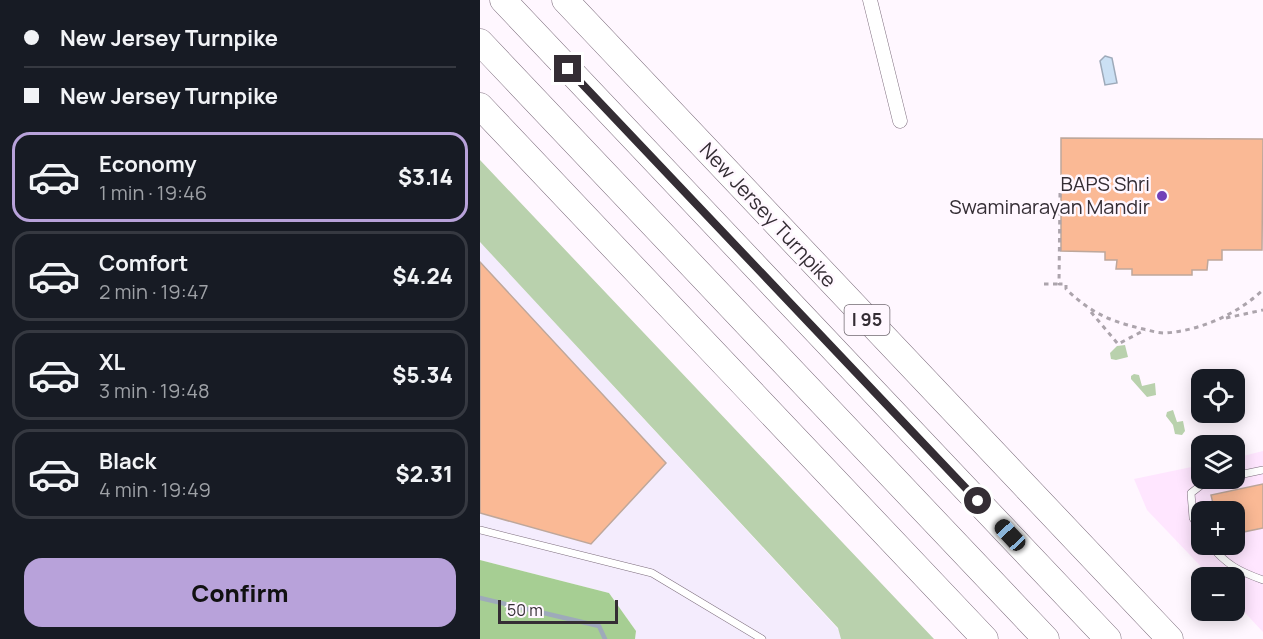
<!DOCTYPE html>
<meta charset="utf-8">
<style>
:root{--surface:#171b24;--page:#20242c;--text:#f1f3f6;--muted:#9ea1a6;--line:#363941;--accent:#b8a2da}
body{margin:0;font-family:Manrope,sans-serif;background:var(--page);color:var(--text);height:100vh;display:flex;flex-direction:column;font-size:22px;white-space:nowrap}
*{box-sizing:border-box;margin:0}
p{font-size:20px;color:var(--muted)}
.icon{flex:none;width:33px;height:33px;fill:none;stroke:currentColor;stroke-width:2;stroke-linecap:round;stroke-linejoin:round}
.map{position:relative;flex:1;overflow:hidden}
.sheet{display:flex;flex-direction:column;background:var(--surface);width:480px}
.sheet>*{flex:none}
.guide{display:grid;align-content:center;height:132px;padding:0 24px;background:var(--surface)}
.controls{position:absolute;left:711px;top:369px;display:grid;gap:12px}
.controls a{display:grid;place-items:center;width:54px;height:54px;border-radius:12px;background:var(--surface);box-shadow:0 3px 15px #0003;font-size:30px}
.scale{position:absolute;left:18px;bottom:15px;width:120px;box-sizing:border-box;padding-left:6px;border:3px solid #342d34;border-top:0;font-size:16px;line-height:21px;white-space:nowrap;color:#342d34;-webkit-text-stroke:4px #fff7ff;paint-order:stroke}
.end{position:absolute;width:27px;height:27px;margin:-14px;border:8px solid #342d34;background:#fff;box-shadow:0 0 0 3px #fff}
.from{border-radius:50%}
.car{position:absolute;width:18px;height:36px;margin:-18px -9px;border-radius:8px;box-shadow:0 0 4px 2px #0007;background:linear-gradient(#222 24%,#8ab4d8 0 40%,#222 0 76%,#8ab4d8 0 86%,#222 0)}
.guide b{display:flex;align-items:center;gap:21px;height:57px;font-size:22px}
.guide b+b{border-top:2px solid var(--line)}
.guide i{width:15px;height:15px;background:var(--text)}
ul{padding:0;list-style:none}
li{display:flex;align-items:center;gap:18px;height:90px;margin:0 12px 9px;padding:0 12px;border:3px solid var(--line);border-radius:18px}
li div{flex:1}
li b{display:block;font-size:22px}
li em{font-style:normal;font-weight:800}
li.selected{border-color:var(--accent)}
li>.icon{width:54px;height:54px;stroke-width:1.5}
.cta{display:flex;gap:12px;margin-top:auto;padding:12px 24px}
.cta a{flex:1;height:69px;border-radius:18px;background:var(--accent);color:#111;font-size:24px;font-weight:800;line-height:69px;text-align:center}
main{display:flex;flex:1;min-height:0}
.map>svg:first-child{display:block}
.built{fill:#ffe6ff;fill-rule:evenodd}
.industrial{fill:#f4ecfd}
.green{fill:#b9d1ad}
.forest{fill:#a6ce93}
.water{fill:#cbe0f4;stroke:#9eaaba;stroke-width:1.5}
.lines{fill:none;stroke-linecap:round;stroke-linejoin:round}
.stream{stroke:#9eaaba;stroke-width:4.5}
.building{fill:#fab995;stroke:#bea79b;stroke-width:1.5}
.service-casing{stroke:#7c6c7c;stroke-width:8}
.minor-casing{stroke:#7c6c7c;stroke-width:15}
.motorway-casing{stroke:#7c6c7c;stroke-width:27}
.path{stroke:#aca4ac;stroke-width:3;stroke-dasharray:4.5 4.5;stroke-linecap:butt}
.service{stroke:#fff;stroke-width:7}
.minor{stroke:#fff;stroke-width:14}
.motorway{stroke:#fff;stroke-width:26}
.route{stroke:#342d34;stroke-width:8}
.poi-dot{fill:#7240b8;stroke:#fff7ff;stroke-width:2}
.labels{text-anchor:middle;stroke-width:5;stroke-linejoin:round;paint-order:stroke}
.shield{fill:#fff7ff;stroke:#716a71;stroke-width:1.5}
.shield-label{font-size:18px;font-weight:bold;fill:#342d34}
.poi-label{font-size:20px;fill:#342d34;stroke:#fff7ff;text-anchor:end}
.street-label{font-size:20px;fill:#342d34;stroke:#fff7ff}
</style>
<main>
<section class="sheet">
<div class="guide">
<b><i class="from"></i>New Jersey Turnpike</b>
<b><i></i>New Jersey Turnpike</b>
</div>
<ul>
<li class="selected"><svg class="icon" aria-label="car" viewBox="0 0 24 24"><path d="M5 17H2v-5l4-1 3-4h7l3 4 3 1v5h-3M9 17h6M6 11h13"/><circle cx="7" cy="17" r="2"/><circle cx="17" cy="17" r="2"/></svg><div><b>Economy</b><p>1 min · 19:46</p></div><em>$3.14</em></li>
<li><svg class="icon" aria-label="car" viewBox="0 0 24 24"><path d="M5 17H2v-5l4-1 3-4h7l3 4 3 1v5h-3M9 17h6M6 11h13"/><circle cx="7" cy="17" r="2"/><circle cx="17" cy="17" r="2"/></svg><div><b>Comfort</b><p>2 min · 19:47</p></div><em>$4.24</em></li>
<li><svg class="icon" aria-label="car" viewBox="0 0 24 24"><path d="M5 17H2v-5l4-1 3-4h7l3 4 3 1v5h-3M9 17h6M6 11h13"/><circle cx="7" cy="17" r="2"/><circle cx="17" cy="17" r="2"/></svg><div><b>XL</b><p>3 min · 19:48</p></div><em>$5.34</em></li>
<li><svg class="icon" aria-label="car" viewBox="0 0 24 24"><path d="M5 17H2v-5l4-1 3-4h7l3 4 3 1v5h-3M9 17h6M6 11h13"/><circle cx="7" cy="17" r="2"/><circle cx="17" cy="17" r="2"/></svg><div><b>Black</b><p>4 min · 19:49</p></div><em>$2.31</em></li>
</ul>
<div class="cta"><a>Confirm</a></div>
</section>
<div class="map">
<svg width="783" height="639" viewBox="0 0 783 639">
<rect width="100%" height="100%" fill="#fff7ff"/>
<!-- built -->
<path class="built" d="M 783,451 L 783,632 L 755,602 L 754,578 L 731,577 L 667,510 L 654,479 L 721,465 L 722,478 L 754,478 L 755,458 ZM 722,512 L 754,512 L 754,544 L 722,544 Z"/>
<!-- industrial -->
<polygon class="industrial" points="0,242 358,629 381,639 155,639 156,631 129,593 0,560"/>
<!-- green -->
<g class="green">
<polygon points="0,160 454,639 361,639 358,628 0,242"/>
<polygon points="645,345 648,357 636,360 631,359 630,353 637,346"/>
<polygon points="654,374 659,375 662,386 675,383 676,395 667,397 651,379 651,376"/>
<polygon points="693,410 697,422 703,421 705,431 702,435 695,434 693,425 686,416 687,412"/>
</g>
<!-- forest -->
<polygon class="forest" points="0,560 129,593 156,631 155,639 0,639"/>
<!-- water -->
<polygon class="water" points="625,56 632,58 637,83 625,85 620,61"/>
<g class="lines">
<!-- stream -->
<polyline class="stream" points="0,598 119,626 125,639"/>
</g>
<!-- building -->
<g class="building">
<polygon points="581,138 783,139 782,250 742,250 742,260 728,260 727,270 712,270 712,275 652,275 652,269 636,269 637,260 625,260 625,252 581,251"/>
<polygon points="0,262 186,463 111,544 0,513"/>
<polygon points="783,484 783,528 754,534 754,512 735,512 731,495"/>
</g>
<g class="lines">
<defs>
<g id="service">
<polyline points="754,476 783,470"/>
<polyline points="0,530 172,573 282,639"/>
<polyline points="722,533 713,518 711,493 724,483 743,478"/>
<path d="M 729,544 C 747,565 758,571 783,580"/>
</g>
<polyline id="minor" points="390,0 420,121"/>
<g id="motorway">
<polyline points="23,0 628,639"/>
<polyline points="85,0 690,639"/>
<polyline points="0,42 566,639"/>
<polyline points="0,106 505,639"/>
</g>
</defs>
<!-- service casing -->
<use href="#service" class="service-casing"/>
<!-- minor casing -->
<use href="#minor" class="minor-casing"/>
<!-- motorway casing -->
<use href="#motorway" class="motorway-casing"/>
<!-- path -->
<g class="path">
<path d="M 580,193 L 579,284 L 586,284 L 586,289 C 610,312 627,320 659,328 C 668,330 677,333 686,333 C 722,330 757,314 783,290"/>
<polyline points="564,284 579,284"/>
<polyline points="611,312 638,344 665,330"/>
<polyline points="746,318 783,310"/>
</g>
<!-- service -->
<use href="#service" class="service"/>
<!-- minor -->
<use href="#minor" class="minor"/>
<!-- motorway -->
<use href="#motorway" class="motorway"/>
</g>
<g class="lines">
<!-- route -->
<polyline class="route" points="88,69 498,501"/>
</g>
<!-- markers -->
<circle class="poi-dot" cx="682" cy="196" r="6"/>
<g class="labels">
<!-- shield labels -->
<rect class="shield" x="364.5" y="305" width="45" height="30" rx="4.5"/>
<g class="shield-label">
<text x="387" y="326">I 95</text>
</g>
<!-- poi labels -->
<g class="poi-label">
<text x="670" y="191">BAPS Shri<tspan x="670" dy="23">Swaminarayan Mandir</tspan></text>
</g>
<!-- street labels -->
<g class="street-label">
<text transform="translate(288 215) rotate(47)" y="7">New Jersey Turnpike</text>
</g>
</g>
</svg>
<div class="controls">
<a><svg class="icon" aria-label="locate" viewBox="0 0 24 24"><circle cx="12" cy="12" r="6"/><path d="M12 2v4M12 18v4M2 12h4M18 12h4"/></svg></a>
<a><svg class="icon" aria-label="layers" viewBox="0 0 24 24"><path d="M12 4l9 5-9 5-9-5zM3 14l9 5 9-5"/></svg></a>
<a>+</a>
<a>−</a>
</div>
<div class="scale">50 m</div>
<i class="end from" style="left:498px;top:501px"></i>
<i class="end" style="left:88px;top:69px"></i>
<i class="car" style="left:530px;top:535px;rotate:317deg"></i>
</div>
</main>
